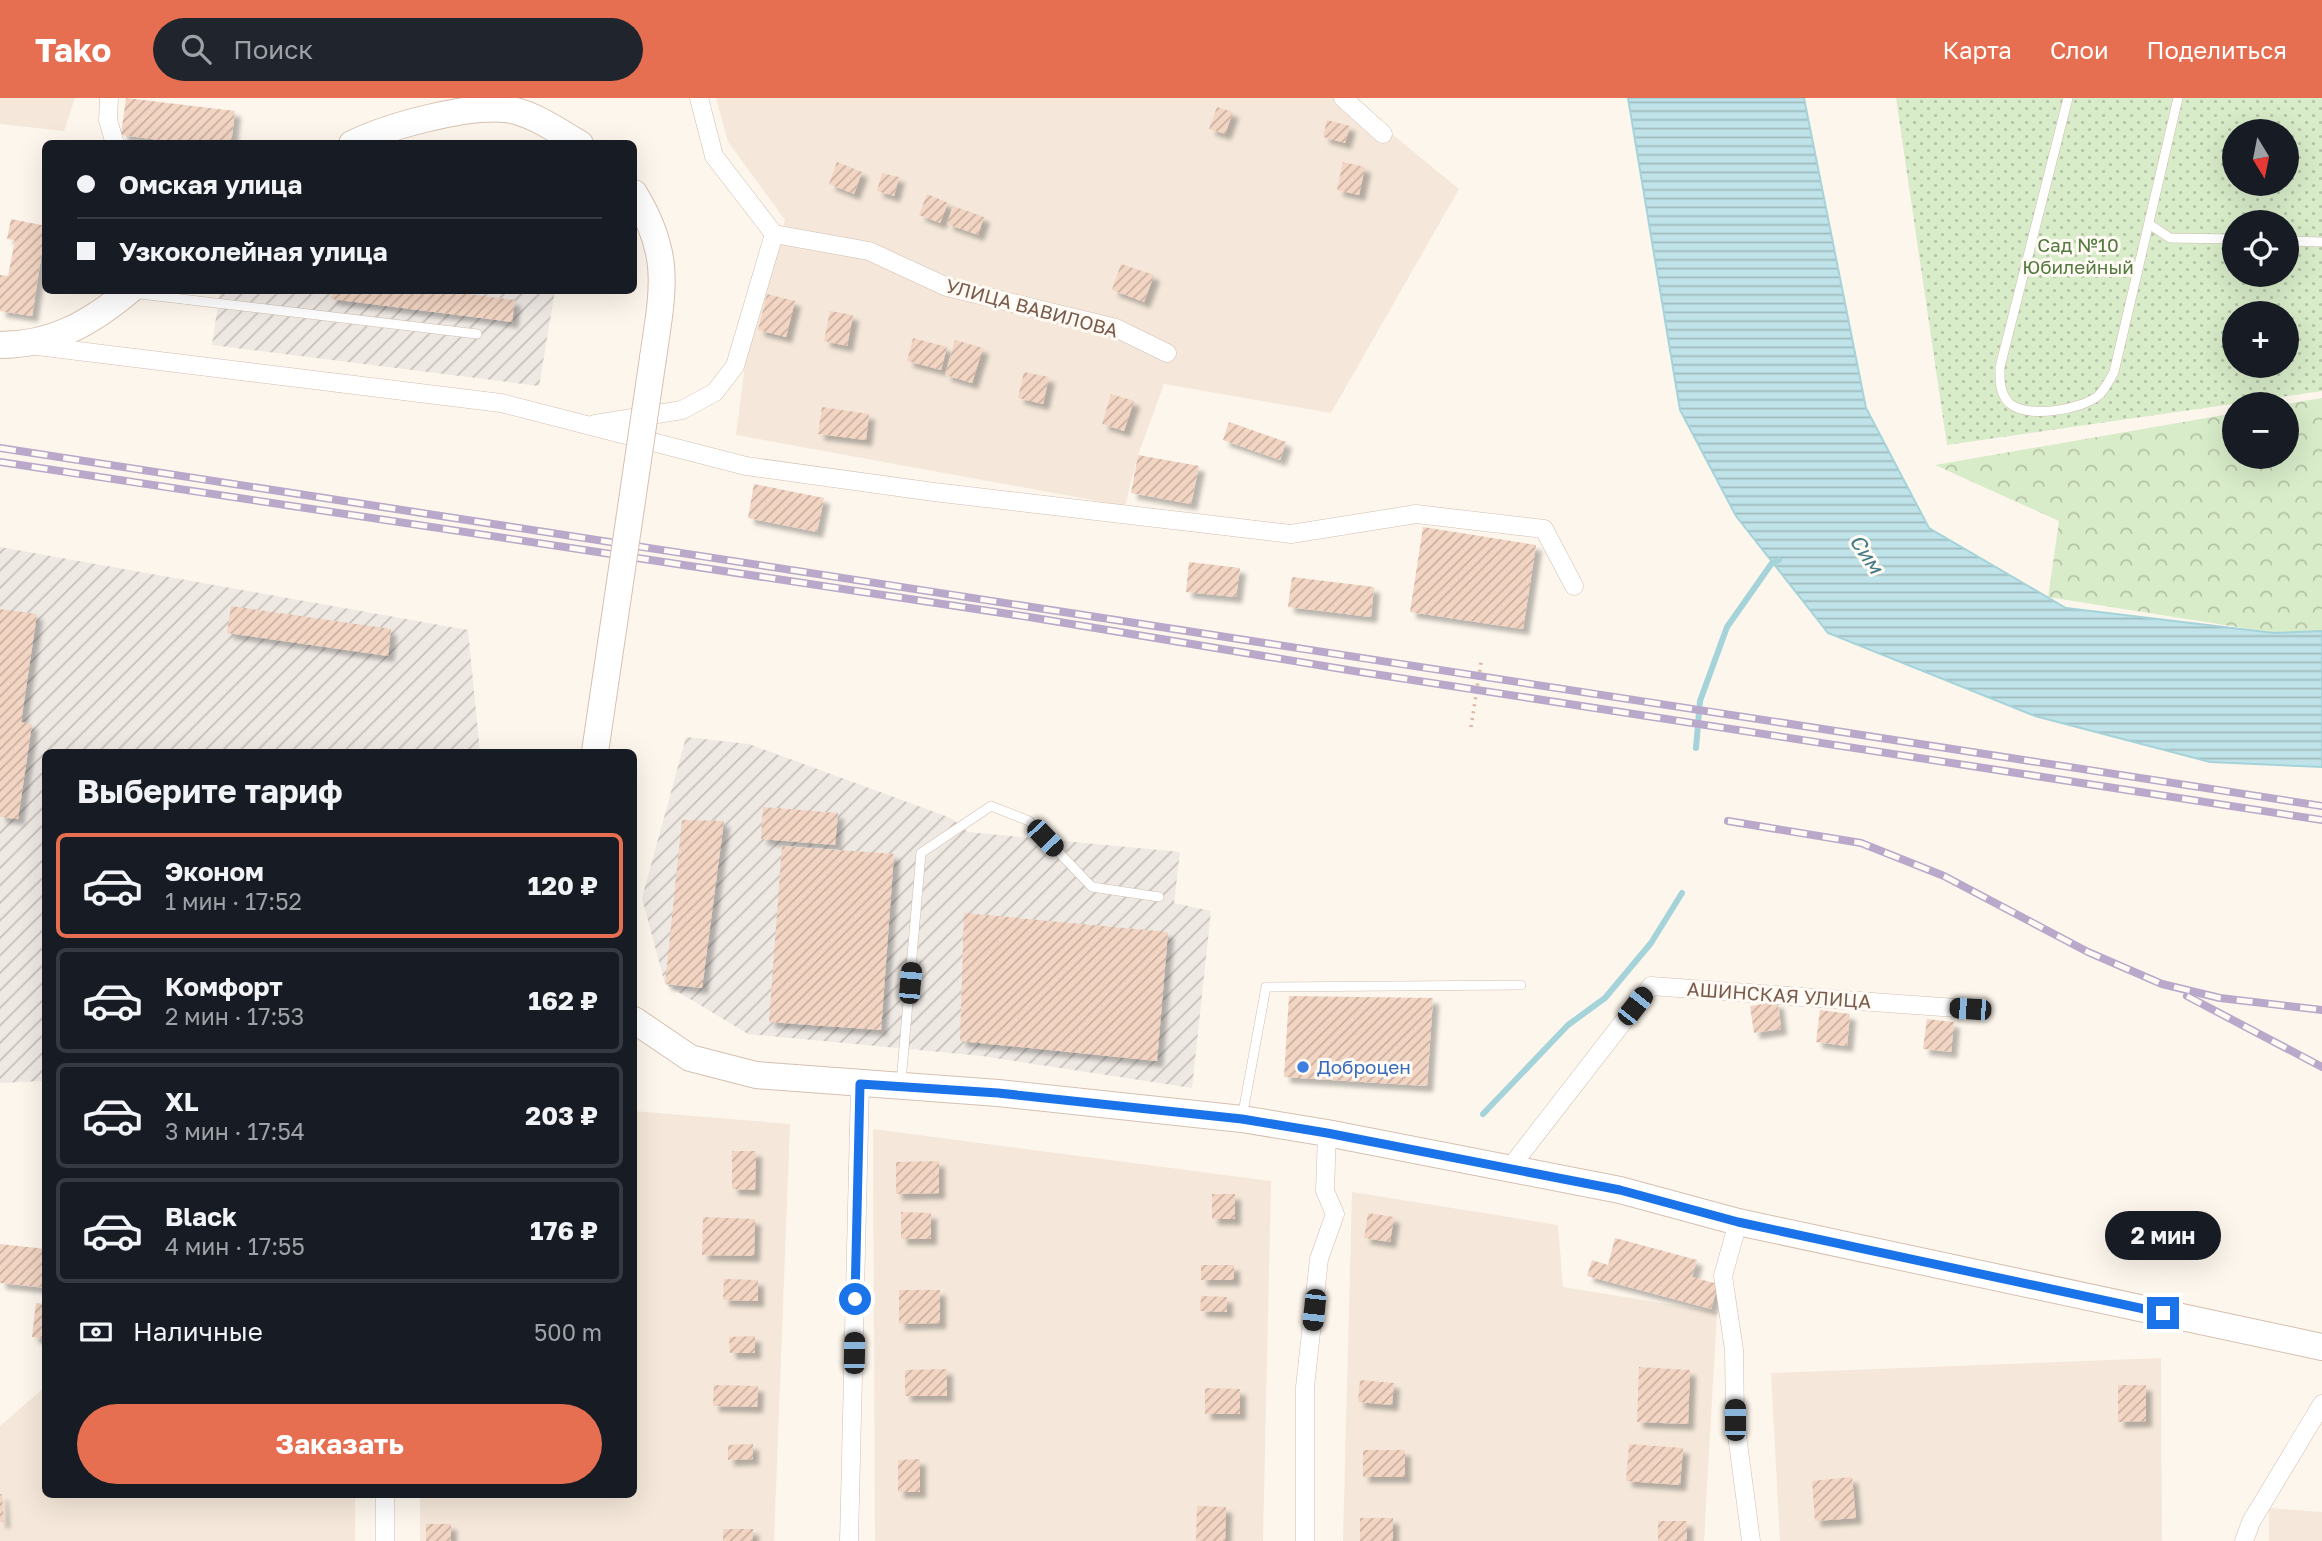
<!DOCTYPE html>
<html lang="ru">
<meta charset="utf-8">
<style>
:root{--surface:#171b24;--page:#20242c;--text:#f1f3f6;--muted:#9ea1a6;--line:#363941;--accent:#e76f51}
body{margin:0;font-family:"Golos Text",sans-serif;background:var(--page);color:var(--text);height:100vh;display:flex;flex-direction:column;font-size:26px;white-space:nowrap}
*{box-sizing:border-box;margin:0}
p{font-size:23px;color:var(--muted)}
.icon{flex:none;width:38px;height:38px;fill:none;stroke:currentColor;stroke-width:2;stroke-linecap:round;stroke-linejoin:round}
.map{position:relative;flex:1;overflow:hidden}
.panel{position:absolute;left:42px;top:651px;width:595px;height:749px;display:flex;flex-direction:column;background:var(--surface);border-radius:10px;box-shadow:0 7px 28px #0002}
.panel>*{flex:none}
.top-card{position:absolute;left:42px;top:42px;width:595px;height:154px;border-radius:10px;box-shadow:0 7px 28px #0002;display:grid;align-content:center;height:154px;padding:0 35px;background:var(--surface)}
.needle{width:46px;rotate:170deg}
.controls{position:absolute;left:2222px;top:21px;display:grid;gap:14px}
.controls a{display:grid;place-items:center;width:77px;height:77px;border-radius:50%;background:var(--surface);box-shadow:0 7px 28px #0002;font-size:35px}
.end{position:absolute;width:32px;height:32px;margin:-16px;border:9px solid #1a73e8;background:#fff;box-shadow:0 0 0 4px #fff}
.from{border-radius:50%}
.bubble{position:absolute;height:49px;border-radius:24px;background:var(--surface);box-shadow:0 7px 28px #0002;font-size:23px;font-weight:700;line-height:49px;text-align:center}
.car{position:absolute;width:21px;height:42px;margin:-21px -10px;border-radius:9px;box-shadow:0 0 5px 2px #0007;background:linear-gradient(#222 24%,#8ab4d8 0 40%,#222 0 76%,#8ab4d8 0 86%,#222 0)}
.top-card b{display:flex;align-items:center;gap:24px;height:66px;font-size:26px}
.top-card b+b{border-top:2px solid var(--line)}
.top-card i{width:18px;height:18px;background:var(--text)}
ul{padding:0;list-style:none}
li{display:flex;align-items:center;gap:21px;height:105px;margin:0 14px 10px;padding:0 21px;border:4px solid var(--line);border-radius:10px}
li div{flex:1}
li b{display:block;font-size:26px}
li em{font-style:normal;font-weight:700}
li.on{border-color:var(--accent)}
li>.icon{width:63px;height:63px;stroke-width:1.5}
h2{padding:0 35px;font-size:32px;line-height:84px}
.pay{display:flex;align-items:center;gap:18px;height:77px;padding:0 35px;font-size:26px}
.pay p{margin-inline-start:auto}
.primary-button{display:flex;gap:14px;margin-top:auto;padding:14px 35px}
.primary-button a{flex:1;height:80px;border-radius:42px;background:var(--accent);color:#fff;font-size:28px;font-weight:700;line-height:80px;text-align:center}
header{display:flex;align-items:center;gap:42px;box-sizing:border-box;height:98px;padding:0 35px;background:var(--accent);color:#fff}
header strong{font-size:33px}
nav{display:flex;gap:38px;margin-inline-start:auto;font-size:24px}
.search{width:490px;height:63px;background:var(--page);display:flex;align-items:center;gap:18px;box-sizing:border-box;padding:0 24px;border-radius:38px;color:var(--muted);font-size:26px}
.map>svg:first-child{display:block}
.residential{fill:#f5e8da}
.industrial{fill:url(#industrial-furrows)}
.forest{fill:url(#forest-crowns)}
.garden{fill:url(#garden-dots);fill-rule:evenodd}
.water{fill:url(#water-rules);stroke:#a5d3da;stroke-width:2}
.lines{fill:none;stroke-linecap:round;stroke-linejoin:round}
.stream{stroke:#a5d3da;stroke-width:6}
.building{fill:url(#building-hatch);filter:url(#shadow)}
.lane-casing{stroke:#d1beb0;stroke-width:10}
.street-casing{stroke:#d1beb0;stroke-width:19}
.secondary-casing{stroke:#d6c0b0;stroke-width:28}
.path{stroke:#d9b8a5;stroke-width:3.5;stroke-dasharray:2 5;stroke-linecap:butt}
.lane{stroke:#fff;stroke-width:9}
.street{stroke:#fff;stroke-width:18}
.secondary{stroke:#fff;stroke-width:26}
.rail-casing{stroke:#b9a8c9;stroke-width:8}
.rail{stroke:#fffaf3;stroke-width:5;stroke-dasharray:16;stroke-linecap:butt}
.secondary-bridge-casing{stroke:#d6c0b0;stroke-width:28;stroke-linecap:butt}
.secondary-bridge{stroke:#fff;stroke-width:26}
.route{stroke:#1a73e8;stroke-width:9}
.shop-dot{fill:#3f7fe0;stroke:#fffaf3;stroke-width:2.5}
.labels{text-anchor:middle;stroke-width:6;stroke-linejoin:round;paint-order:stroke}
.park-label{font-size:19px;fill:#537a41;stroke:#fffaf3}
.street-label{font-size:19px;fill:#7a5c4d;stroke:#fffaf3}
.shop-label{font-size:19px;fill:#366cbe;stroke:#fffaf3;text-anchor:start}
.water-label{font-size:21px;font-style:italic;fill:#437c86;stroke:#fffaf3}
</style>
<header>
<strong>Tako</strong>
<div class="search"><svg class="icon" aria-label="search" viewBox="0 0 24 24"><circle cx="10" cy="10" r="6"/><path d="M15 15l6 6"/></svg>Поиск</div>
<nav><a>Карта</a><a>Слои</a><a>Поделиться</a></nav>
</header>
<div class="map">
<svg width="2322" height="1443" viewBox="0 0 2322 1443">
<defs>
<pattern id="industrial-furrows" width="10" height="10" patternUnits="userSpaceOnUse" patternTransform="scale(1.75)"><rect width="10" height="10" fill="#efe9e4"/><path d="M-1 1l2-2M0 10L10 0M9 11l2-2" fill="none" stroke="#c7c0bb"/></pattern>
<pattern id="forest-crowns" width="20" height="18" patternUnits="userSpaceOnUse" patternTransform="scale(1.75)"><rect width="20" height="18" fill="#d8ecc9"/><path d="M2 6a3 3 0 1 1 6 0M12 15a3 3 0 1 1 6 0" fill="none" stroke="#b4c2a5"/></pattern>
<pattern id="garden-dots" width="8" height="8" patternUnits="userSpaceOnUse" patternTransform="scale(1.75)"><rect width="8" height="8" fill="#d8ecc9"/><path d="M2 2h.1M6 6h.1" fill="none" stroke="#b4c2a5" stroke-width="1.8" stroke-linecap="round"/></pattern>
<pattern id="water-rules" width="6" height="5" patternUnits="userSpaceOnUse" patternTransform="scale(1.75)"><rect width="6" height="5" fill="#bfe3e8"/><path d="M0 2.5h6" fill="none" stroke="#a0bbbe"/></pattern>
<pattern id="building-hatch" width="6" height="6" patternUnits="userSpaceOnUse" patternTransform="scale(1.75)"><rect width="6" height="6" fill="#f3d5c3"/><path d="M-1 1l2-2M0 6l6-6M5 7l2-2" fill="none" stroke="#cab0a1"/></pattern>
<filter id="shadow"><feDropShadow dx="6" dy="6" stdDeviation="2" flood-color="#0004"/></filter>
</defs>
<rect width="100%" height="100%" fill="#fdf6ec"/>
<!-- residential -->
<g class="residential">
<polygon points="0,0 75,0 64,33 0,26"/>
<polygon points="716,0 1348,0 1459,91 1331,315 1164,286 1138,357 1125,408 736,337 750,228 785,122 728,44"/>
<polygon points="634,1013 790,1026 774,1443 420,1443 420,1397 634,1396"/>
<polygon points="873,1031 1271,1083 1263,1443 875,1443"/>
<polygon points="1352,1094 1558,1127 1563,1189 1717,1214 1704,1443 1343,1443"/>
<polygon points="2161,1260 2162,1443 1780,1443 1771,1275"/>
<polygon points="45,1289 46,1396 355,1397 355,1443 0,1443 0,1328"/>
<polygon points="2269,1410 2322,1414 2322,1443 2269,1443"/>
</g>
<!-- industrial -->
<g class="industrial">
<polygon points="220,193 555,193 539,288 212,247"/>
<polygon points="0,449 468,532 480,654 46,654 45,983 0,985"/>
<polygon points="686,639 749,646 951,720 968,734 1180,754 1174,805 1211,813 1192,990 982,958 748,936 665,886 642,800"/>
</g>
<!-- forest -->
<polygon class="forest" points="2322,300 2322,533 2275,535 2048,499 2059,423 1935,367 2235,315 2235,359 2287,359 2286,306"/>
<!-- garden -->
<path class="garden" d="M 1896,0 L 2322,0 L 2322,293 L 1947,347 ZM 2235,33 L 2287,33 L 2287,86 L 2235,86 ZM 2235,124 L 2287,124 L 2287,177 L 2235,177 ZM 2235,215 L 2287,215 L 2287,268 L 2235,268 Z"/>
<!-- water -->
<polygon class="water" points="1628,0 1804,0 1866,310 1929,430 2066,510 2274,535 2322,533 2322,669 2210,664 2035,618 1828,535 1736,418 1680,312"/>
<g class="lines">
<!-- stream -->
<g class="stream">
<polyline points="1696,650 1700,603 1727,529 1772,465 1779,462"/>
<polyline points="1483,1016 1568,927 1605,900 1651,845 1682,795"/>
</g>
</g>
<!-- building -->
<g class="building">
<polygon points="126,0 235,13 231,46 191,46 121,37"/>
<polygon points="1217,9 1233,14 1225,36 1209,31"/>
<polygon points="1327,22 1350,28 1345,45 1323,39"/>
<polygon points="837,64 862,74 854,96 829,86"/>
<polygon points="1343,64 1365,69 1359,97 1337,92"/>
<polygon points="882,75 899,79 894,98 877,93"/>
<polygon points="927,96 948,105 940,125 919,117"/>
<polygon points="953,108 984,119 978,137 947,126"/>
<polygon points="11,121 46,128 32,218 0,213 0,177 8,178 15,142 7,141"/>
<polygon points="1121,166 1154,177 1144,204 1112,192"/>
<polygon points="332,192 474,192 474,197 515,202 512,224 331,201"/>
<polygon points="767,196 795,203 786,239 758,232"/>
<polygon points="830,213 853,217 847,248 824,243"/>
<polygon points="913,240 947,249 941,272 907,263"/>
<polygon points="955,242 983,250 972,285 945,277"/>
<polygon points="1024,274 1049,279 1043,306 1018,300"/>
<polygon points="1111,296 1134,303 1124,333 1102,326"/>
<polygon points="822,309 869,316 866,342 818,336"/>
<polygon points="1229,324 1286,344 1280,362 1223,342"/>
<polygon points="1138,357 1199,368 1191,406 1131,395"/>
<polygon points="754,386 824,400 817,434 748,420"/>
<polygon points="1423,429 1536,447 1523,531 1410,514"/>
<polygon points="1189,464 1240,470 1236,499 1186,494"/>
<polygon points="1292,479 1374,489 1371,519 1288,509"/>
<polygon points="231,508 391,531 388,558 227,535"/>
<polygon points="0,511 37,516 21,624 32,626 18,721 0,719"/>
<polygon points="763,709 838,715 835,747 761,741"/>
<polygon points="682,722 724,723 702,890 665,886"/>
<polygon points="782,748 894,756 881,932 769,924"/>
<polygon points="964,815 1168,834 1157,963 960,943"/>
<polygon points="1289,898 1433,900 1427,988 1284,979"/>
<polygon points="1778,904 1781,931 1754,935 1750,908"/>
<polygon points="1820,912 1850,916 1847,948 1816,944"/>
<polygon points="1927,921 1954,924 1951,954 1923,951"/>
<polygon points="732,1053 756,1053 755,1092 732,1091"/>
<polygon points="939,1063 939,1095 896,1096 896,1064"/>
<rect x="1212" y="1096" width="23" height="25"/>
<polygon points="901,1114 931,1115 931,1141 901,1141"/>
<polygon points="1368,1115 1394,1119 1390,1144 1364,1140"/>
<polygon points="703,1119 755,1121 754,1158 702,1157"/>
<polygon points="1615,1140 1697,1162 1692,1179 1718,1186 1711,1211 1587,1178 1592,1162 1608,1167"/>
<polygon points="0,1146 46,1151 46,1190 0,1185"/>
<rect x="1201" y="1167" width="33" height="15"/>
<polygon points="724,1181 758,1182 758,1203 723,1202"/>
<polygon points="899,1192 940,1192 940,1225 899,1226"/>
<polygon points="1201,1198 1227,1199 1227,1214 1200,1213"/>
<polygon points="36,1205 46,1206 46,1241 32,1239"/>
<polygon points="755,1238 755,1255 730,1255 729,1239"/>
<polygon points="1639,1269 1690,1272 1688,1326 1637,1324"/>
<polygon points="947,1271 947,1298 905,1298 905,1272"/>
<polygon points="1360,1282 1394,1285 1392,1307 1358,1304"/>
<polygon points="714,1287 758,1288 757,1309 713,1308"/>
<polygon points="2118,1287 2146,1287 2146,1323 2118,1324"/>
<polygon points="1205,1290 1240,1291 1240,1316 1205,1316"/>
<polygon points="753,1346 753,1361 728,1362 728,1347"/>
<polygon points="1629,1346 1683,1350 1680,1387 1626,1383"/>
<rect x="1363" y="1352" width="42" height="27"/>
<polygon points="920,1361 920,1394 898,1394 898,1362"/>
<polygon points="1852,1379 1856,1420 1815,1423 1812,1383"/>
<polygon points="0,1396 2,1396 4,1424 0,1424"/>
<polygon points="1197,1408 1226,1409 1225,1443 1196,1443"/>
<rect x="1360" y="1420" width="33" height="23"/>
<rect x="1658" y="1423" width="29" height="20"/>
<rect x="426" y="1426" width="25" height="17"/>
<rect x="723" y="1431" width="30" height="12"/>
</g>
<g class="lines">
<defs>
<g id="lane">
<path d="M 2068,0 L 2000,269 C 2000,282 1999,294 2009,305 C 2027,321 2082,312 2099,297 C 2105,291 2110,281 2114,274 L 2178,0"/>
<polyline points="2149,126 2170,140 2235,141"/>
<polyline points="2287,143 2322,144"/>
<polyline points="131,195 477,236"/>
<polyline points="901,984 921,755 991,708 1029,723 1092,789 1159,799"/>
<polyline points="1242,1020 1266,889 1521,887"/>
</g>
<g id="street">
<polyline points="109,0 108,22 115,46"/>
<polyline points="1343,0 1383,36"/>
<polyline points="774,136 869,153 947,189 1116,230 1167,255"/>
<polyline points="37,248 501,305 746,368 934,394 1291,436 1416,416 1544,431 1574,488"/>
<polyline points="595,326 682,312 715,294 735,268 774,136 714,58 699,0"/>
<polyline points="1509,1071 1651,888 1970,911"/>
<polyline points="1738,1124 1723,1178 1734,1252 1735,1322 1751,1443"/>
<polyline points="385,1396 385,1443"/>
<polyline points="849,1443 860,986"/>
<polyline points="1305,1443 1305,1289 1319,1161 1335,1116 1325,1093 1327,1035"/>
<polyline points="2244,1443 2251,1424 2322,1306"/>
</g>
<g id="secondary">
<path d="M 352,46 C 388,28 466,7 506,11 C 531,14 558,33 580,46"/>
<path d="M 634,95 C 672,157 663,191 653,260"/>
<path d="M 0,247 C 52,247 91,225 130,192"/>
<polyline points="634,922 690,960 756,977 998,995 1242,1021 1327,1035 1620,1092 1738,1124 2322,1249"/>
</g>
</defs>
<!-- lane casing -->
<use href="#lane" class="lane-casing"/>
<!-- street casing -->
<use href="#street" class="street-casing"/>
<!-- secondary casing -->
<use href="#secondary" class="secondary-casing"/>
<!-- path -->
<polyline class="path" points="1471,629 1481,564"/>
<!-- lane -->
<use href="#lane" class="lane"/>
<!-- street -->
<use href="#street" class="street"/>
<!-- secondary -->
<use href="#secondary" class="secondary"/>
<defs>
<g id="rail">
<polyline points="0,350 2322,708"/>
<polyline points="0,364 1029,519 1354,573 2322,722"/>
<polyline points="1728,723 1861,745 1944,778 2088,854 2162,886 2220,900 2322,912"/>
<polyline points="2187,898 2322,969"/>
</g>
</defs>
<!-- rail casing -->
<use href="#rail" class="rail-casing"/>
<!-- rail -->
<use href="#rail" class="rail"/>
<defs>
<polyline id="secondary-bridge" points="595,654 653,260"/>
</defs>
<!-- secondary-bridge casing -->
<use href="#secondary-bridge" class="secondary-bridge-casing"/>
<!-- secondary-bridge -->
<use href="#secondary-bridge" class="secondary-bridge"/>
</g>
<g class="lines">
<!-- route -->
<polyline class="route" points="855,1201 860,986 998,995 1242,1021 1327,1035 1620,1092 1738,1124 2163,1215"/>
</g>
<!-- markers -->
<circle class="shop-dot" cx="1303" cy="969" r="7"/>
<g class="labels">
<!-- park labels -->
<g class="park-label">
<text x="2078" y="154">Сад №10<tspan x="2078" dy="22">Юбилейный</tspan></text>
</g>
<!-- street labels -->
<g class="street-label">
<text transform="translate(1032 210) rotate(15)" y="7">УЛИЦА ВАВИЛОВА</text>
<text transform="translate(1779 897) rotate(4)" y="7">АШИНСКАЯ УЛИЦА</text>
</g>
<!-- shop labels -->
<g class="shop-label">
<text x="1317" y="976">Доброцен</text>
</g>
<!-- water labels -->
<g class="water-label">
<text transform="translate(1866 456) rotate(56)" y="7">Сим</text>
</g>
</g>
</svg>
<div class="controls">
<a><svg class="needle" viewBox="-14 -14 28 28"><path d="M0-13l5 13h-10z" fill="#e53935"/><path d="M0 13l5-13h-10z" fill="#9ea1a6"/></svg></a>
<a><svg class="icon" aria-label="locate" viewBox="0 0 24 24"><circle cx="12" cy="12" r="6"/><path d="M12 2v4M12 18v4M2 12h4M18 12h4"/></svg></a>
<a>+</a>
<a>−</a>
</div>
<i class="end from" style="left:855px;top:1201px"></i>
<i class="end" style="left:2163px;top:1215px"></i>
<div class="bubble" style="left:2105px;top:1113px;width:116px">2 мин</div>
<i class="car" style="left:1045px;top:740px;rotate:136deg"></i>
<i class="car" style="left:910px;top:885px;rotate:5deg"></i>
<i class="car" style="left:1635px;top:908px;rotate:38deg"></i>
<i class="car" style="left:1970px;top:911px;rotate:274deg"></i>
<i class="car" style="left:1314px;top:1212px;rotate:186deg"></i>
<i class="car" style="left:854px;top:1255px;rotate:1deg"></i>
<i class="car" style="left:1735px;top:1322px;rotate:0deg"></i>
<div class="top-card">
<b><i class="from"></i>Омская улица</b>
<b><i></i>Узкоколейная улица</b>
</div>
<section class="panel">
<h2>Выберите тариф</h2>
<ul>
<li class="on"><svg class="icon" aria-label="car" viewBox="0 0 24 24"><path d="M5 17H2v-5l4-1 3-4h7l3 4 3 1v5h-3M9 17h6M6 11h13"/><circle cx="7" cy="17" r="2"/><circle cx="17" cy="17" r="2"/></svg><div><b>Эконом</b><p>1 мин · 17:52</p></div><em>120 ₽</em></li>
<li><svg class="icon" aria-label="car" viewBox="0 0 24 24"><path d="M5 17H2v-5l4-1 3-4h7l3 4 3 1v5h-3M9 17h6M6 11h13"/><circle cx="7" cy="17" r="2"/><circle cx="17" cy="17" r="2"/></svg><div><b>Комфорт</b><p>2 мин · 17:53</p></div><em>162 ₽</em></li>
<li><svg class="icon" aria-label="car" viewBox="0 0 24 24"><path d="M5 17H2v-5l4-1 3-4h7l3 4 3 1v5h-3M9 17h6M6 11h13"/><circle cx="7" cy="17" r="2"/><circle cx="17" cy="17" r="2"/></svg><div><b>XL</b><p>3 мин · 17:54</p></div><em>203 ₽</em></li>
<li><svg class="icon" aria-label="car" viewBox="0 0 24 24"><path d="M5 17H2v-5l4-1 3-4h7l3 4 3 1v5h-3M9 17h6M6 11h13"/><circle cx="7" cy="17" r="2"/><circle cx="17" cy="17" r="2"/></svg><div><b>Black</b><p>4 мин · 17:55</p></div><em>176 ₽</em></li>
</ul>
<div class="pay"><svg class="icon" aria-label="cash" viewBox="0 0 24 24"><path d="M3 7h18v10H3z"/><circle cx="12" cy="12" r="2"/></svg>Наличные<p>500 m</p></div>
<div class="primary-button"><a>Заказать</a></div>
</section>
</div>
